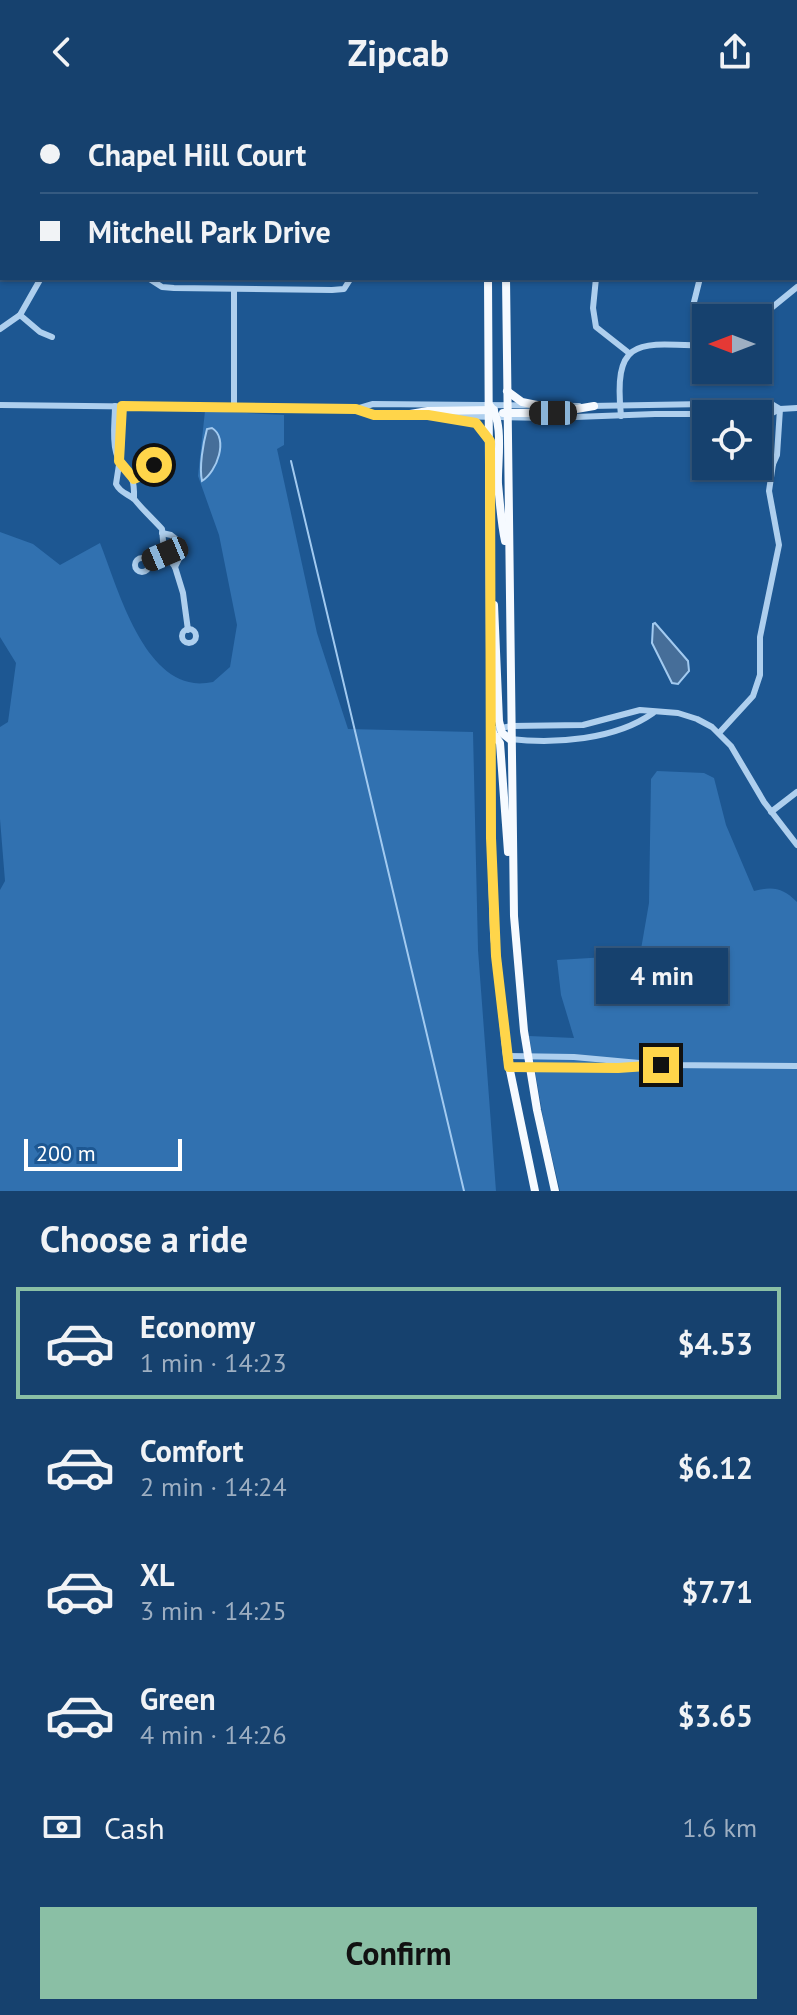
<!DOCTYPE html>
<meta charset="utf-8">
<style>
:root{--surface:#16416e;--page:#1f4873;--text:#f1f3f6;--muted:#9eafc2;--line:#355a81;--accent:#8abfa5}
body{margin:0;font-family:"PT Sans",sans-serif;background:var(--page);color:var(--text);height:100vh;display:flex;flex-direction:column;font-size:30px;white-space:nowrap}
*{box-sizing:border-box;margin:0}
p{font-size:26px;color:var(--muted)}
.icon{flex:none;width:44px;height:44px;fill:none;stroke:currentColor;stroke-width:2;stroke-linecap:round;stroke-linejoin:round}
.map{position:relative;height:1087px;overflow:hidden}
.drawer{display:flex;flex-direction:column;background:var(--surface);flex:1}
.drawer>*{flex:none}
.banner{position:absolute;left:0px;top:0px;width:798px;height:176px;box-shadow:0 2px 6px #0004,0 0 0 2px var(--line);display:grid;align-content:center;height:176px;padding:0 40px;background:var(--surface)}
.needle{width:52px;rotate:270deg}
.fabs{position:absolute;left:692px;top:200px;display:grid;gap:16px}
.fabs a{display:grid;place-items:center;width:80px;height:80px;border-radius:0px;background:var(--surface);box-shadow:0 2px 6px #0004,0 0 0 2px var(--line);font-size:40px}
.scale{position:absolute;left:24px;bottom:20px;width:158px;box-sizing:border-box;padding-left:8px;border:4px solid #fff;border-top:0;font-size:22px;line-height:28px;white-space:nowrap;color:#fff;-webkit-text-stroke:6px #1d5792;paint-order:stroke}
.end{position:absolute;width:36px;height:36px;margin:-18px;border:10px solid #ffd54a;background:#111;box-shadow:0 0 0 4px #111}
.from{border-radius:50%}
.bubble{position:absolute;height:56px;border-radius:0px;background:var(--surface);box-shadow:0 2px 6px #0004,0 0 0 2px var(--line);font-size:26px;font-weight:800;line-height:56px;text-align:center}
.car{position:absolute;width:24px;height:48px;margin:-24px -12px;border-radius:10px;box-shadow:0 0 6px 2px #0007;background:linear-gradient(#222 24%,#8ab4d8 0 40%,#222 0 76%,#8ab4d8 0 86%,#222 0)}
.banner b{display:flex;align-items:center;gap:28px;height:76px;font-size:30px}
.banner b+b{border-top:2px solid var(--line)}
.banner i{width:20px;height:20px;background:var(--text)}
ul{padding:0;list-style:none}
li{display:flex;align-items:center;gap:24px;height:112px;margin:0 16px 12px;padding:0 24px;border:4px solid transparent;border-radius:0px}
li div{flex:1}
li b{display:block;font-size:30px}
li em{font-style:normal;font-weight:800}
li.on{border-color:var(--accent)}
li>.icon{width:72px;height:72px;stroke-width:1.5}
h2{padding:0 40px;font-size:36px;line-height:96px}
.pay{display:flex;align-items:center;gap:20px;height:88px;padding:0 40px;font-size:30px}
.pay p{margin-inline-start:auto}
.button{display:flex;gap:16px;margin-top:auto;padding:16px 40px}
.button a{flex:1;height:92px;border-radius:0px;background:var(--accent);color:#111;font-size:32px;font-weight:800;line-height:92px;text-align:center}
header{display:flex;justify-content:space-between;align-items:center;height:104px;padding:0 40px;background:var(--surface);font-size:36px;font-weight:800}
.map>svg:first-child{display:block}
.green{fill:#3171b0}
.water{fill:#466e99;stroke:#a2caf0;stroke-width:2}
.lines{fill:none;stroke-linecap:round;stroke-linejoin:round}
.stream{stroke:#a2caf0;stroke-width:2}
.minor{stroke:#aecfee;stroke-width:6}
.major{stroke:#f6faff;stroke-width:8}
.route{stroke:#ffd54a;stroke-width:10}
</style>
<header><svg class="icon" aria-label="back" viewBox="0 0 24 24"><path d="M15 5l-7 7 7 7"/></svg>Zipcab<svg class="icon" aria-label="share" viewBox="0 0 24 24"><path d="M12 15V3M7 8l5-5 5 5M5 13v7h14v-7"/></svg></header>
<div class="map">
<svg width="797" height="1087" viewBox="0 0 797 1087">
<rect width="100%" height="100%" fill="#1d5792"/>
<!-- green -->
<g class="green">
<path d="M 205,307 L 284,311 L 284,341 L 277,345 L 317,529 L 348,625 L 473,628 L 478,846 L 496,1087 L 0,1087 L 0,786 L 5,777 L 0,715 L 0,623 L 8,618 L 16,559 L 0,533 L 0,428 L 33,440 L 60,461 L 100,439 C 117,482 141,572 194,579 C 200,580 207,579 213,578 L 230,563 L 237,521 L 219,431 L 198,372 Z"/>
<path d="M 657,667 L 704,669 L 714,674 L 726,721 L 754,787 C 773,782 783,784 797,798 L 797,1087 L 560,1087 L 544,1019 L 529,932 L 574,934 L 561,891 L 557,856 L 640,851 L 649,799 L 651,675 Z"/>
</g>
<!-- water -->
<g class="water">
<path d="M 212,324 C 229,334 217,368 202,377 C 199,363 203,340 207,325 Z"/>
<polygon points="655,519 688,557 689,567 678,580 672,579 652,539 653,520"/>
</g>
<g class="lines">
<!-- stream -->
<polyline class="stream" points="291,357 464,1087"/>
<!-- minor -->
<g class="minor">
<polyline points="12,0 13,2"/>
<polyline points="788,0 788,2"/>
<polyline points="106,2 106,0"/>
<polyline points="796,25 797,25"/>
<polyline points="148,174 162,183 174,184 332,186 344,185 351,174"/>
<polyline points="596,174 593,204 596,223 629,249"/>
<polyline points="20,211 40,228 52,233"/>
<polyline points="758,215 797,183"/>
<polyline points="0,225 20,211 41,174"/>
<polyline points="694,241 694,198 700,174"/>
<polyline points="770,299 770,352 773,360"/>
<polyline points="0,301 356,305 374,311 407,311"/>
<path d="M 115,302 C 115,317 112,334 116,348 C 121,371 135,360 134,394"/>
<path d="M 122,302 L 121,348 L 116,380 C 121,390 128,389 135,396 C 143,406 153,415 162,425 L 164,448 L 175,463 L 183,489 L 188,526"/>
<polyline points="590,302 770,299 780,305"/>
<polyline points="234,304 234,185"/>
<polyline points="356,305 373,300 579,302"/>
<polyline points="451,312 549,314 655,310 770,310 780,305 797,304"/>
<path d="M 621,312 C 613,232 638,239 706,242"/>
<circle cx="161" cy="363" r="7"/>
<polyline points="134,375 155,366"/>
<polyline points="162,429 171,431 181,439 182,449 175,463"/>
<circle cx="142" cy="461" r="7"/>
<circle cx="189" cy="532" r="7"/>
<polyline points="491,626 511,622 583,621 640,606 678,609 697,615 712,623 731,642 764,698 797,741"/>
<polyline points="719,629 753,592 760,571 760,533 779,441 769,387 773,360 777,351 780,305"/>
<path d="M 510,635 C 555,640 615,636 653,609"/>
<polyline points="771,708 797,688"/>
<polyline points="507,952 574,953 661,961 797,962"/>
<polyline points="509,963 642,962"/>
</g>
<!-- major -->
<g class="major">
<polyline points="505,0 505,2"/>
<polyline points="487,2 487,0"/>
<polyline points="488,174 491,734 494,830 507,952 535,1087"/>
<polyline points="506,174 514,812 524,927 537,1006 555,1087"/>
<polyline points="507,287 522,298 542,302"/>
<path d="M 489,301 C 505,315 497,360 498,380 C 500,399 501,418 505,437"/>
<polyline points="503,309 553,309 594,302"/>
<polyline points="404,311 428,307 494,306"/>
<polyline points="430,311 476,319 488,335"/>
<polyline points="494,501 499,617 502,629 511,636"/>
<polyline points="491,626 500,639 508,748"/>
</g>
</g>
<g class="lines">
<!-- route -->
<polyline class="route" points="154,361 155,366 134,375 119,357 122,302 356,305 374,311 428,311 476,319 490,337 491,734 496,852 509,963 618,964 661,961"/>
</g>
</svg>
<div class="fabs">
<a><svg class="needle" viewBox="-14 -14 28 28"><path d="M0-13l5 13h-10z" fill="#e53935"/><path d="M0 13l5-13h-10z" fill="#9eafc2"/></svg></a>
<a><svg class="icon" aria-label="locate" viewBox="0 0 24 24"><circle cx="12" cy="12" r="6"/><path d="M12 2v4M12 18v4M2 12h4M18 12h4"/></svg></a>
</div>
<div class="scale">200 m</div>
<i class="end from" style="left:154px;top:361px"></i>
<i class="end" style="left:661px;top:961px"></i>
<div class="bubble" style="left:596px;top:844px;width:132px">4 min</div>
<i class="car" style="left:553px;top:309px;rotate:270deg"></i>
<i class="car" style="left:165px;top:450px;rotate:247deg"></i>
<div class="banner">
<b><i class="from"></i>Chapel Hill Court</b>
<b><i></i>Mitchell Park Drive</b>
</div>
</div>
<section class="drawer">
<h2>Choose a ride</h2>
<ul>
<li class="on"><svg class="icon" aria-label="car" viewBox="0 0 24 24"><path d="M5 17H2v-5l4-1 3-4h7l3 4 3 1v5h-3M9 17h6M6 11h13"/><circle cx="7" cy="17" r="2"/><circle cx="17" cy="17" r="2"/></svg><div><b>Economy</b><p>1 min · 14:23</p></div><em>$4.53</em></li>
<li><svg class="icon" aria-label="car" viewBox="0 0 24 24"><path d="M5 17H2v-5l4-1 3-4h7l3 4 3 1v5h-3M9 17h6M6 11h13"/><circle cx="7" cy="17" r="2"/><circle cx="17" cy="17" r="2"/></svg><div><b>Comfort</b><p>2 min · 14:24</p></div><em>$6.12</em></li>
<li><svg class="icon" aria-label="car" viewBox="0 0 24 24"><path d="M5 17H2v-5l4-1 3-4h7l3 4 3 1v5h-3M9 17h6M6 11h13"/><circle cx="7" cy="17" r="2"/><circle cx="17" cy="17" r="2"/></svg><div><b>XL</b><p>3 min · 14:25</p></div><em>$7.71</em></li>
<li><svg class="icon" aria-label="car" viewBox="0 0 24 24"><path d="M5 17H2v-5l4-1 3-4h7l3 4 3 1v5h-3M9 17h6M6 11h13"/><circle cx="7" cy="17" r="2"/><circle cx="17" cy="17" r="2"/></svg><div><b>Green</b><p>4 min · 14:26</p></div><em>$3.65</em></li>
</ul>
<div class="pay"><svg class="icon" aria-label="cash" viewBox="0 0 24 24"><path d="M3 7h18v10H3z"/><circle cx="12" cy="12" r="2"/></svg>Cash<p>1.6 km</p></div>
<div class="button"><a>Confirm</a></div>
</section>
